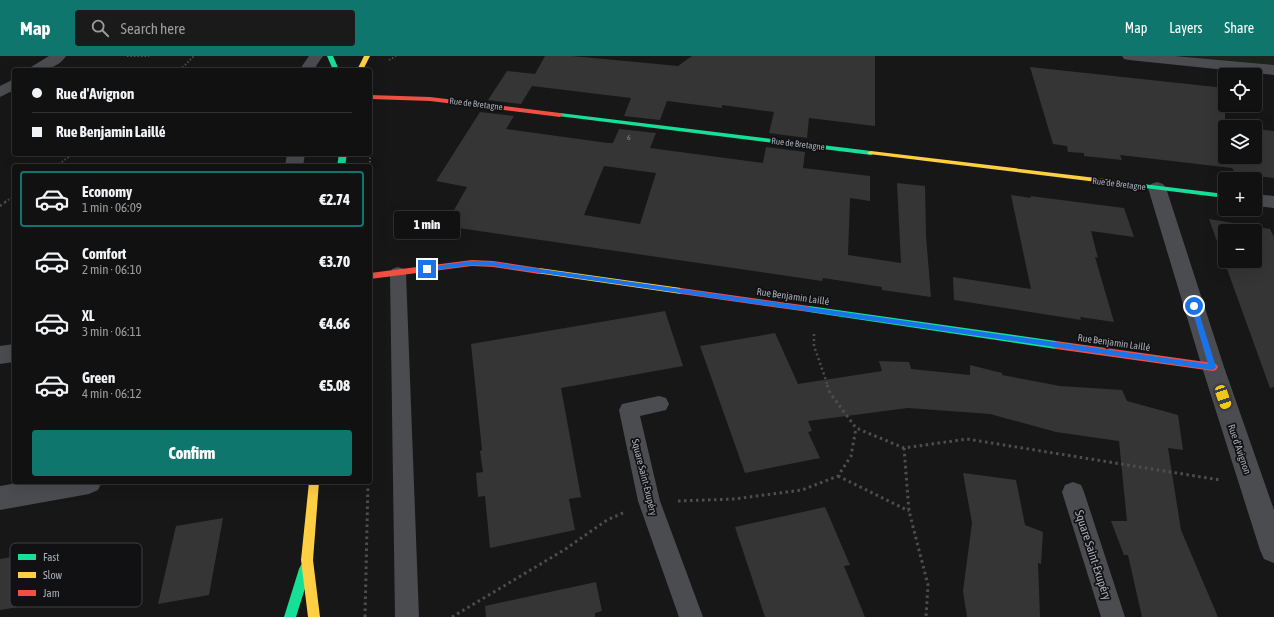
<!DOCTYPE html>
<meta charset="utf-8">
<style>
:root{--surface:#111;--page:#1a1a1a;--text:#f1f3f6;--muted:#9c9d9f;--line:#303131;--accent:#0f766e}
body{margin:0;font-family:"Asap Condensed",sans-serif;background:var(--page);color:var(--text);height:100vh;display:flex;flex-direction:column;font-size:15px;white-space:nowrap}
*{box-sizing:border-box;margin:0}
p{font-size:13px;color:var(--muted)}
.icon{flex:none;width:22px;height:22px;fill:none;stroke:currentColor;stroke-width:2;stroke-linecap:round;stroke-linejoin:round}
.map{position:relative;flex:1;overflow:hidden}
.sheet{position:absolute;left:12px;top:108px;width:360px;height:320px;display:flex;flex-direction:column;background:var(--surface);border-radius:4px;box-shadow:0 4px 16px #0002,0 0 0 1px var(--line)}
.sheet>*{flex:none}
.hud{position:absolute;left:12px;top:12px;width:360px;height:88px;border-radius:4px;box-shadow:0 4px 16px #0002,0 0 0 1px var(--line);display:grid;align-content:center;height:88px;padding:0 20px;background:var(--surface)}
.tools{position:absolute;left:1218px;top:12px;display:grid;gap:8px}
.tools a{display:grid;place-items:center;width:44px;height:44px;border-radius:4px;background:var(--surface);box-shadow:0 4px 16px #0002,0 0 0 1px var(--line);font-size:20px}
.end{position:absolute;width:18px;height:18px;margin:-9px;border:5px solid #1a73e8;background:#fff;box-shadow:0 0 0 2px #fff}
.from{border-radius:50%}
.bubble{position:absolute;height:28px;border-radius:4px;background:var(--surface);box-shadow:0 4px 16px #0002,0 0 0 1px var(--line);font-size:13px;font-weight:800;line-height:28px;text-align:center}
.car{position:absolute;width:12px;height:24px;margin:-12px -6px;border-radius:5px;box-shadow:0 0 3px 1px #0007;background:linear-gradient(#f5c518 24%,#345 0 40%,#f5c518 0 76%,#345 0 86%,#f5c518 0)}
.hud b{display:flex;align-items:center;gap:14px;height:38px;font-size:15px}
.hud b+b{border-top:1px solid var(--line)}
.hud i{width:10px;height:10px;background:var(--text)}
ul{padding:7px 0 0;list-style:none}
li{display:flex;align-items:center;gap:12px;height:56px;margin:0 8px 6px;padding:0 12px;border:2px solid transparent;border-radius:4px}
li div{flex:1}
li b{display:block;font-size:15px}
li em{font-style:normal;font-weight:800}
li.active{border-color:var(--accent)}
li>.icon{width:36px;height:36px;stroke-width:1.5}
.primary-button{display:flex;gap:8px;margin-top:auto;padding:8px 20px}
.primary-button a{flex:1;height:46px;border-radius:4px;background:var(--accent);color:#fff;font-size:16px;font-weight:800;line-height:46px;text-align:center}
header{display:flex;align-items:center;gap:24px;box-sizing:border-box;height:56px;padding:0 20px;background:var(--accent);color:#fff}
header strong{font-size:19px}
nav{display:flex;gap:22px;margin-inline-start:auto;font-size:14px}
.search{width:280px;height:36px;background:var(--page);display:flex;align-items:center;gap:10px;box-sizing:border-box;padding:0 14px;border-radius:4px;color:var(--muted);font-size:15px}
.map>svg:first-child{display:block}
.green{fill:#1d241e}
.building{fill:#353536;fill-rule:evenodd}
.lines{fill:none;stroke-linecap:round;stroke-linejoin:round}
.path-far2{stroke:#4d4e52;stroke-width:2;stroke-dasharray:1.5 2;stroke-linecap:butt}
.path-far1{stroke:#4d4e52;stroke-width:2.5;stroke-dasharray:2 3;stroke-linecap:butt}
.path{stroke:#4d4e52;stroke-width:3;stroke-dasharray:2.5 3.5;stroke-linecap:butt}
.lane{fill:#4b4c50;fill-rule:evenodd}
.street{fill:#4b4c50;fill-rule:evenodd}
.fast{fill:#16e098;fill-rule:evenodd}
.slow{fill:#ffcf43;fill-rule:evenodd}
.jam{fill:#f24e42;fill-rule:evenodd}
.route{fill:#1a73e8}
.labels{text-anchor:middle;stroke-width:3.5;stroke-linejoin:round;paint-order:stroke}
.number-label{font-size:8px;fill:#8b8f98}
.far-street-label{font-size:9px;fill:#a8adb8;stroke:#111113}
.street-label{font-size:10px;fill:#a8adb8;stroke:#111113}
.near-street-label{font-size:12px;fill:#a8adb8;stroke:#111113}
.key{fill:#111113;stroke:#3e4045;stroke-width:1}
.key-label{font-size:11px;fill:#a8adb8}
</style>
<header>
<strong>Map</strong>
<div class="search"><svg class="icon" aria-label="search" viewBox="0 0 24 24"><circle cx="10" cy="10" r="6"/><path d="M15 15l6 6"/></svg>Search here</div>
<nav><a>Map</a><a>Layers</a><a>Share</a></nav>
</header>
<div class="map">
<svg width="1274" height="561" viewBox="0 0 1274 561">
<rect width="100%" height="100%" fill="#171717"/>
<!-- green -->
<polygon class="green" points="1181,0 1274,0 1274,9"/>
<!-- building -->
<g class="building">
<polygon points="545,0 572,0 678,10 692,0 875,0 875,70 809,62 807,82 769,77 774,56 722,49 722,52 667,45 660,64 624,60 631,42 532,30 521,48 488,44 507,15 535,18"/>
<polygon points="1030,11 1225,32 1225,69 1241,71 1225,71 1225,101 1255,101 1255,73 1274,75 1274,122 1236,118 1232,112 1120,99 1122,104 1084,100 1084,97 1068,96 1067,90 1053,88"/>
<path d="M 480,56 L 514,60 L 506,73 L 608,87 L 613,87 L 619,73 L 656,77 L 650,92 L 763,107 L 766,91 L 805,96 L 803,112 L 870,120 L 870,145 L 850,142 L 848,199 L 901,207 L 897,127 L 925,130 L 926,180 L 931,241 L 882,234 L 882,231 L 823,222 L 822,225 L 445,170 L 467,131 L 436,125 ZM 604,110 L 656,117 L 640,168 L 584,159 Z"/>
<polygon points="1011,139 1031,142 1030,140 1124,152 1134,181 1091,175 1098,202 1095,201 1114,266 1080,261 1081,264 954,244 953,221 1031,233"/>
<path d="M 1209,163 L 1270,173 L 1274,181 L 1274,331 L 1270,332 ZM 1225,175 L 1255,175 L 1255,205 L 1225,205 Z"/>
<polygon points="665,255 683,310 561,332 581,441 569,443 575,474 490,492 485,440 478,441 476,417 483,416 480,395 482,394 471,288"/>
<polygon points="775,277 798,328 882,315 879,305 909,306 911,313 970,319 970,309 1002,317 1002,319 1060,330 1122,334 1127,345 1178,359 1183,394 1168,392 1181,474 1218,561 1142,561 1128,499 1124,499 1111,465 1127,465 1119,385 1056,376 990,358 908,352 808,365 812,375 808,376 820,402 745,417 700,290"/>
<polygon points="963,417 1016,424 1025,469 1043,476 1041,508 1038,507 1040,561 967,561 963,535 972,467"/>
<polygon points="825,451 850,509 844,510 865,561 765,561 735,471"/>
<polygon points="223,462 209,539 158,548 176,470"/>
<polygon points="43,496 25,550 0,554 0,503"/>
<polygon points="596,526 602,555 595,557 595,561 486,561 485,550"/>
</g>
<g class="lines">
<!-- path-far2 -->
<g class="path-far2">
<polyline points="127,0 149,0"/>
<polyline points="389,4 396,0"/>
<polyline points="180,14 194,0"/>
<polyline points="370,62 370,83"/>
<polyline points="370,98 370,110"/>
<polyline points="56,110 73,98"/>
<polyline points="5,146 14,140"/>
</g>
<!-- path-far1 -->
<g class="path-far1">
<polyline points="0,150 7,145"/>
<polyline points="814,278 814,290 828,330"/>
</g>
<!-- path -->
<g class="path">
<polyline points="827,329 830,337 856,372 904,392 967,383 1220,424"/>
<polyline points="904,392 909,455 928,529 926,561"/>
<polyline points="838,420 909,455"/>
<polyline points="678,445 734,443 802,434 838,420 851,400 856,372"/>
<polyline points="365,561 368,426"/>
<polyline points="452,561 564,494 607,464 625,456"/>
</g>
<!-- lane -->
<g class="lane">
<polygon points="398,211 404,213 406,217 419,561 395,561 390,217 392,213"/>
<polygon points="659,340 666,342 669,348 666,354 640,360 660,445 703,561 679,561 638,445 619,354 622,348"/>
<polygon points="1073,426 1081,429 1084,436 1125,561 1101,561 1062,436 1065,429"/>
</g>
<!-- street -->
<g class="street">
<path d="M 49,0 L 66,0 C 58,13 42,14 28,14 L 31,11 Z"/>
<polygon points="309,0 323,0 316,10 317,14 301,14 302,10"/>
<polygon points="1122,0 1175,0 1274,9 1274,19 1129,4 1124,3"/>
<polygon points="14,23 14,34 0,41 0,30"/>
<polygon points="287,98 305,98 303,110 285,110"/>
<polygon points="1157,126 1163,128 1166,132 1224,311 1274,454 1274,507 1264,503 1260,494 1202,311 1148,132 1151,128"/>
<polygon points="1255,138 1274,140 1274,152 1255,150"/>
<polygon points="14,288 14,306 0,308 0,290"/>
<polygon points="23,426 102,426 98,434 89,438 0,454 0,430"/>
</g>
<!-- fast -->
<g class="fast">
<polygon points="327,0 333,0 339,14 333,14"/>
<polygon points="560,57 871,95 875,97 871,99 558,60 558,58"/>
<polygon points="339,98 347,98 345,110 337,110"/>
<polygon points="1110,124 1225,138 1225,142 1113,128 1109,126"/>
<polygon points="809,250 1056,285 1059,287 1061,289 1059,291 1056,293 809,256 805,253"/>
<polygon points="305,507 309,509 311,513 296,561 284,561 299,513 301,509"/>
</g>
<!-- slow -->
<g class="slow">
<polygon points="364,0 370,0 363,14 357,14"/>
<polygon points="871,95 1113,124 1117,126 1113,128 869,98 867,97"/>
<polygon points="539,212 681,232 685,235 681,238 536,217 535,215 536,213"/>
<polygon points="309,426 319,426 313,504 320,561 308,561 301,504"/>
</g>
<!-- jam -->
<g class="jam">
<polygon points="370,39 430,41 560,57 563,59 560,61 430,45 370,43"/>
<polygon points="472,204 493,205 539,212 543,215 539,218 493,211 472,210 370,223 370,217"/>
<polygon points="681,232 809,250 813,253 809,256 681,238 677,235"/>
<polygon points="1056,285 1213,307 1216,308 1218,311 1216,314 1213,315 1056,293 1053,291 1051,289 1053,287"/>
</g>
</g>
<!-- route -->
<polygon class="route" points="472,205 493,206 1208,308 1191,250 1194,248 1197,250 1216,311 1213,314 493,210 472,209 427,215 424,213 427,211"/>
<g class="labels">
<!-- number labels -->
<g class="number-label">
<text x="629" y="84">6</text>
</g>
<!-- far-street labels -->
<g class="far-street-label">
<text transform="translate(476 48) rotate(7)" y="3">Rue de Bretagne</text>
<text transform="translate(798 88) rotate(7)" y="3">Rue de Bretagne</text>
<text transform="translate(1119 128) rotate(7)" y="3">Rue de Bretagne</text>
</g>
<!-- street labels -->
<g class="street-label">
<text transform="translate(793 240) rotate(8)" y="4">Rue Benjamin Laillé</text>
<text transform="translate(1114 286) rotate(8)" y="4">Rue Benjamin Laillé</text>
<text transform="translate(1240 393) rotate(71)" y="4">Rue d'Avignon</text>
<text transform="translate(645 421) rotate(76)" y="4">Square Saint-Exupéry</text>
</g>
<!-- near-street labels -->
<g class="near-street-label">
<text transform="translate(1093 499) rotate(72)" y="4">Square Saint-Exupéry</text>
</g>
</g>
<!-- legend -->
<rect x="10" y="487" width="132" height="64" rx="6" class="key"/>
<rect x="18" y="498" width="18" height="6" fill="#16e098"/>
<rect x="18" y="516" width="18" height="6" fill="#ffcf43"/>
<rect x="18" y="534" width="18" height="6" fill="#f24e42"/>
<g class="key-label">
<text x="43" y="505">Fast</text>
<text x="43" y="523">Slow</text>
<text x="43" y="541">Jam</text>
</g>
</svg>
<div class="tools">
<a><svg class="icon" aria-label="locate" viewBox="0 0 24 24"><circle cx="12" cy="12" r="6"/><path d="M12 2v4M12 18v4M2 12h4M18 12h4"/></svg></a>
<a><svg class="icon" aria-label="layers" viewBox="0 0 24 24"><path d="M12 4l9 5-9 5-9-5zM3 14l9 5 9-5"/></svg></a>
<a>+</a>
<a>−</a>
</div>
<i class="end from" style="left:1194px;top:250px"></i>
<i class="end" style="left:427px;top:213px"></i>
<div class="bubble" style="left:394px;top:155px;width:66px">1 min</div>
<i class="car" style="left:1223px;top:341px;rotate:161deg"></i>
<div class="hud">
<b><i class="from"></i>Rue d'Avignon</b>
<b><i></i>Rue Benjamin Laillé</b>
</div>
<section class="sheet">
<ul>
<li class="active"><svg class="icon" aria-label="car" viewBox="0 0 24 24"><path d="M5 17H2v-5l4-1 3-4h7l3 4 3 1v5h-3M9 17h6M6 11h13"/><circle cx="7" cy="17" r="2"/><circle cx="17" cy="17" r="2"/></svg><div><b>Economy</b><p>1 min · 06:09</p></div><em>€2.74</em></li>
<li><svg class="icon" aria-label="car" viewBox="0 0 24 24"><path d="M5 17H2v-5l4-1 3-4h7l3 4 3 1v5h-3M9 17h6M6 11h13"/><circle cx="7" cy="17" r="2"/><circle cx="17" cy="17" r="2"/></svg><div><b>Comfort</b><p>2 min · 06:10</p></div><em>€3.70</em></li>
<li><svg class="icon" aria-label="car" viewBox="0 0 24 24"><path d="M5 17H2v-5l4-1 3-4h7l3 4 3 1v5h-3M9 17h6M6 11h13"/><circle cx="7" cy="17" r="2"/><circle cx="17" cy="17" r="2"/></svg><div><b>XL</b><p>3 min · 06:11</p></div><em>€4.66</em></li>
<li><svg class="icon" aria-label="car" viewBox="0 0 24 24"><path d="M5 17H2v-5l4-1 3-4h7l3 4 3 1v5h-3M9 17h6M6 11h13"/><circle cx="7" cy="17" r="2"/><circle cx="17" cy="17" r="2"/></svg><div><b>Green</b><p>4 min · 06:12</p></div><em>€5.08</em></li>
</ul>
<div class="primary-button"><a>Confirm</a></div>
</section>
</div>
